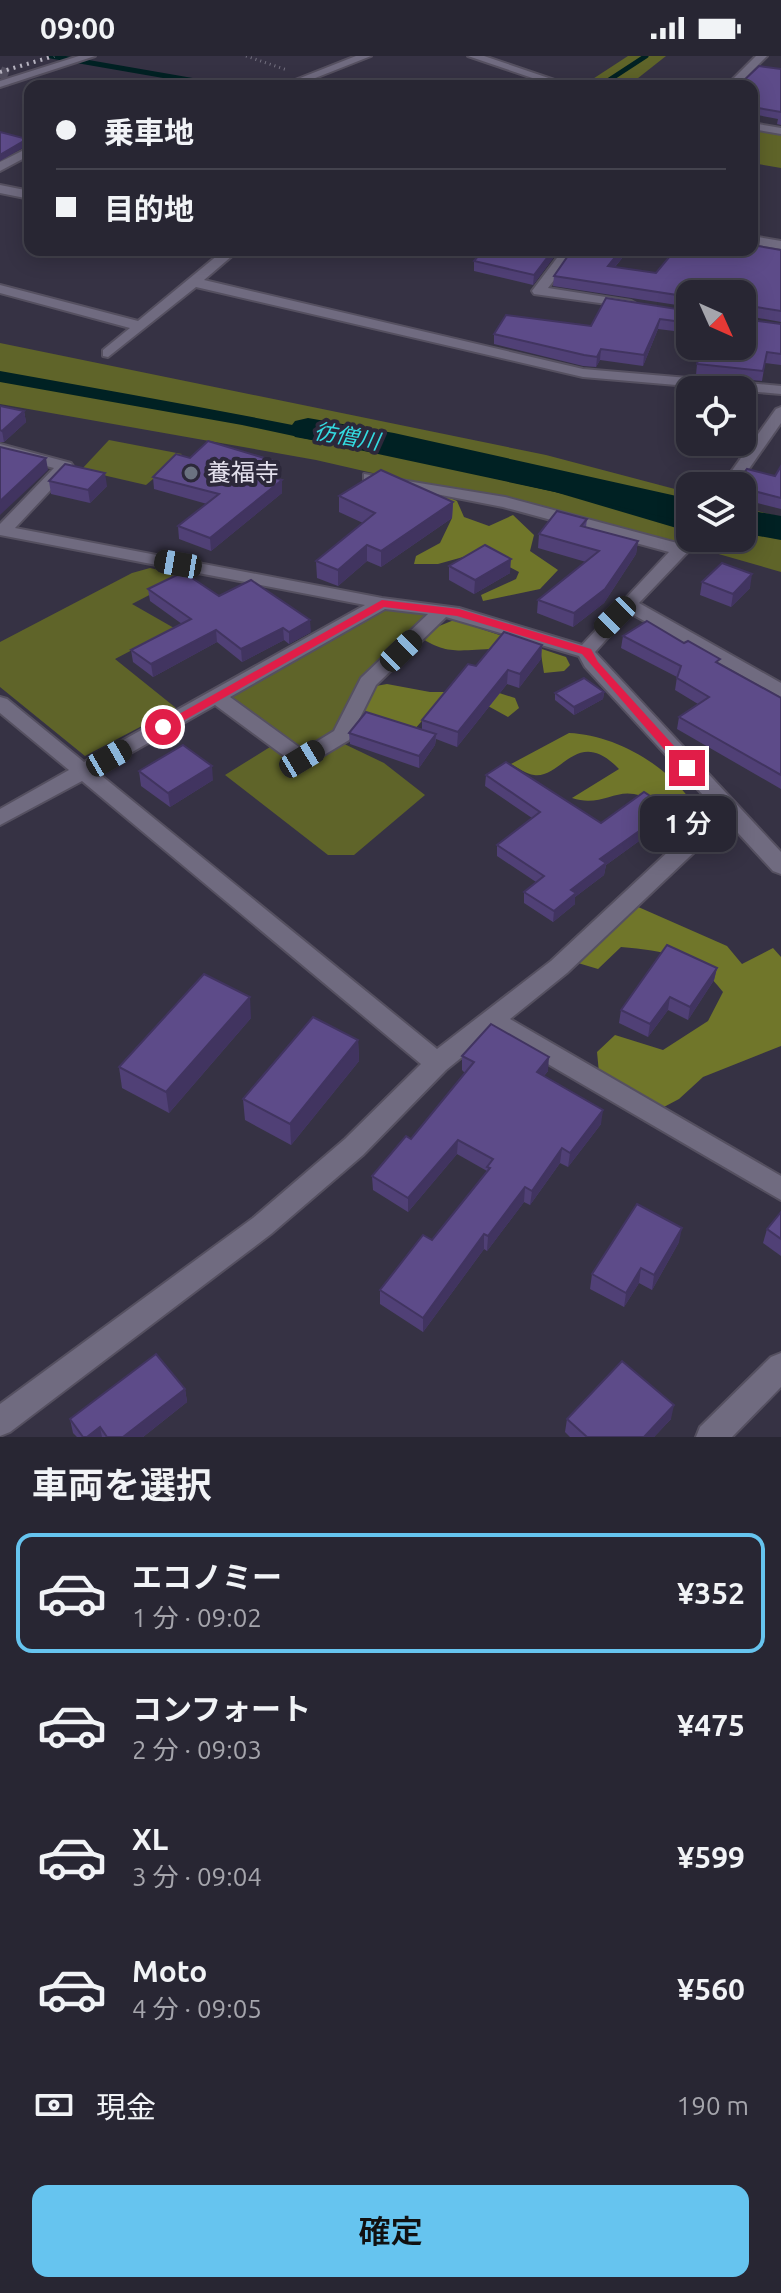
<!DOCTYPE html>
<html lang="ja">
<meta charset="utf-8">
<style>
:root{--surface:#282633;--page:#34323f;--text:#f1f3f6;--muted:#a5a5ac;--line:#44434e;--accent:#66c4ef}
body{margin:0;font-family:Ubuntu,"Noto Sans JP",sans-serif;background:var(--page);color:var(--text);height:100vh;display:flex;flex-direction:column;font-size:30px;white-space:nowrap}
*{box-sizing:border-box;margin:0}
p{font-size:26px;color:var(--muted)}
.icon{flex:none;width:44px;height:44px;fill:none;stroke:currentColor;stroke-width:2;stroke-linecap:round;stroke-linejoin:round}
.map{position:relative;height:1381px;overflow:hidden}
.sheet{display:flex;flex-direction:column;background:var(--surface);flex:1}
.sheet>*{flex:none}
.guide{position:absolute;left:24px;top:24px;width:734px;height:176px;border-radius:16px;box-shadow:0 4px 20px #0003,0 0 0 2px var(--line);display:grid;align-content:center;height:176px;padding:0 32px;background:var(--surface)}
.needle{width:52px;rotate:135deg}
.fabs{position:absolute;left:676px;top:224px;display:grid;gap:16px}
.fabs a{display:grid;place-items:center;width:80px;height:80px;border-radius:16px;background:var(--surface);box-shadow:0 4px 20px #0003,0 0 0 2px var(--line);font-size:40px}
.end{position:absolute;width:36px;height:36px;margin:-18px;border:10px solid #e11d48;background:#fff;box-shadow:0 0 0 4px #fff}
.from{border-radius:50%}
.bubble{position:absolute;height:56px;border-radius:16px;background:var(--surface);box-shadow:0 4px 20px #0003,0 0 0 2px var(--line);font-size:26px;font-weight:600;line-height:56px;text-align:center}
.car{position:absolute;width:24px;height:48px;margin:-24px -12px;border-radius:10px;box-shadow:0 0 6px 2px #0007;background:linear-gradient(#222 24%,#8ab4d8 0 40%,#222 0 76%,#8ab4d8 0 86%,#222 0)}
.guide b{display:flex;align-items:center;gap:28px;height:76px;font-size:30px}
.guide b+b{border-top:2px solid var(--line)}
.guide i{width:20px;height:20px;background:var(--text)}
ul{padding:0;list-style:none}
li{display:flex;align-items:center;gap:24px;height:120px;margin:0 16px 12px;padding:0 16px;border:4px solid transparent;border-radius:16px}
li div{flex:1}
li b{display:block;font-size:30px}
li em{font-style:normal;font-weight:600}
li.on{border-color:var(--accent)}
li>.icon{width:72px;height:72px;stroke-width:1.5}
h2{padding:0 32px;font-size:36px;line-height:96px}
.pay{display:flex;align-items:center;gap:20px;height:88px;padding:0 32px;font-size:30px}
.pay p{margin-inline-start:auto}
.primary-button{display:flex;gap:16px;margin-top:auto;padding:16px 32px}
.primary-button a{flex:1;height:92px;border-radius:16px;background:var(--accent);color:#111;font-size:32px;font-weight:600;line-height:92px;text-align:center}
.status{display:flex;justify-content:space-between;align-items:center;height:56px;padding:0 40px;background:var(--surface);direction:ltr}
.status svg{height:22px;fill:currentColor}
.map>svg:first-child{display:block}
.green{fill:#5f6429}
.forest{fill:#70762a}
.water{fill:#002123}
.lines{fill:none;stroke-linecap:round;stroke-linejoin:round}
.stream{stroke:#002123;stroke-width:5}
.river{fill:#002123;fill-rule:evenodd}
.minor-tunnel{stroke:#504c5d;stroke-width:12;stroke-dasharray:12 6;stroke-linecap:butt}
.minor-casing{stroke:#555060;stroke-width:4}
.path{stroke:#747180;stroke-width:3;stroke-dasharray:1 4;stroke-linecap:butt}
.minor{fill:#706b80;fill-rule:evenodd}
.rail{stroke:#b5b2bf;stroke-width:4;stroke-dasharray:2 5;stroke-linecap:butt}
.wall{fill:#504076}
.shaded-wall{fill:#413460}
.building{fill:#5d4b89;stroke:#413460;stroke-width:2}
.route{fill:#e11d48}
.worship-dot{fill:#6b7280;stroke:#2c283a;stroke-width:3}
.labels{text-anchor:middle;stroke-width:8;stroke-linejoin:round;paint-order:stroke}
.far-water-label{font-size:22px;font-style:italic;fill:#33dbe1;stroke:#2c283a}
.poi-label{font-size:24px;fill:#e2dfeb;stroke:#2c283a;text-anchor:start}
</style>
<div class="status"><b>09:00</b><svg viewBox="0 0 49 12"><path d="M0 12V9h3v3zM5 12V6h3v6zM10 12V3h3v9zM15 12V0h3v12zM26 1h20v11H26zM47 4h2v5h-2z"/></svg></div>
<div class="map">
<svg width="781" height="1381" viewBox="0 0 781 1381">
<rect width="100%" height="100%" fill="#363244"/>
<!-- green -->
<g class="green">
<polygon points="628,0 666,0 628,30 582,30"/>
<polygon points="752,71 781,75 781,112 752,107"/>
<polygon points="0,287 546,399 690,437 690,482 742,482 742,451 781,461 781,516 687,489 316,404 0,348"/>
<polygon points="109,384 182,398 146,429 81,414"/>
<polygon points="150,512 186,520 132,548 174,572 115,603 176,652 85,700 0,631 0,586 132,517"/>
<polygon points="382,547 438,559 366,631 336,684 384,707 425,739 354,799 328,799 225,719 278,686 217,641"/>
</g>
<!-- forest -->
<g class="forest">
<polygon points="408,432 439,437 457,445 464,461 489,470 513,459 534,479 530,495 558,514 540,533 483,545 481,539 516,523 519,516 481,496 438,508 414,508 416,500 440,487 452,462"/>
<path d="M 454,564 L 566,601 L 570,609 L 564,615 L 544,617 L 541,598 C 526,597 511,594 496,593 C 461,593 448,601 417,579 Z"/>
<polygon points="387,628 430,636 496,636 515,642 519,652 508,661 488,650 427,659 414,674 368,663 364,656 376,630"/>
<path d="M 569,677 C 619,679 679,715 700,761 C 664,762 659,742 634,738 C 614,734 599,751 572,742 L 619,713 C 577,669 562,723 534,719 C 527,718 518,712 511,708 Z"/>
<path d="M 636,850 L 727,890 L 742,908 L 773,892 L 781,901 L 781,990 L 703,1021 L 679,1043 L 662,1052 L 600,1027 L 597,996 L 615,979 L 663,994 L 708,965 L 723,936 C 695,899 665,895 621,891 L 598,913 L 578,907 Z"/>
</g>
<!-- water -->
<path class="water" d="M 0,315 C 231,356 462,399 690,455 L 690,476 L 555,436 L 242,369 L 0,326 Z"/>
<g class="lines">
<!-- stream -->
<g class="stream">
<polyline points="51,0 224,30"/>
<polyline points="600,30 646,0"/>
</g>
<!-- river -->
<g class="river">
<polygon points="308,362 394,377 690,443 690,467 394,399 295,381 289,373 295,365"/>
<polygon points="742,453 781,460 781,484 742,477"/>
</g>
<!-- minor-tunnel -->
<polyline class="minor-tunnel" points="0,16 8,19"/>
<defs>
<g id="minor">
<polygon points="79,0 95,0 0,31 0,25"/>
<polygon points="356,0 371,0 295,30 280,30"/>
<polygon points="468,0 484,0 569,29 556,30"/>
<polygon points="756,0 767,0 737,30 726,30"/>
<polygon points="752,67 781,72 781,78 752,73"/>
<polygon points="30,91 30,99 0,115 0,106"/>
<polygon points="0,129 30,135 30,143 0,137"/>
<polygon points="752,180 781,185 781,193 752,188"/>
<polygon points="224,194 239,194 204,224 583,313 781,330 781,338 583,321 196,231 108,301 103,300 103,294 130,272 0,237 0,229 138,265"/>
<polygon points="563,194 577,194 548,232 631,245 638,249 636,252 534,238 532,235"/>
<polygon points="781,351 781,367 737,430 721,430 776,353"/>
<path d="M 0,388 L 71,407 L 73,410 L 15,472 L 382,542 L 459,552 L 582,589 L 669,496 L 503,451 L 364,424 L 364,418 L 505,441 L 677,487 L 690,477 L 690,482 L 701,482 L 639,547 L 781,627 L 781,641 L 630,557 L 595,596 L 781,796 L 781,818 L 773,815 L 727,765 L 567,917 L 510,963 L 781,1120 L 781,1144 L 493,976 L 446,1014 L 363,1099 L 271,1178 L 10,1376 L 0,1380 L 0,1348 L 253,1162 L 345,1083 L 421,1008 L 82,725 L 0,769 L 0,753 L 69,714 L 0,657 L 0,641 L 7,643 L 84,706 L 365,549 L 0,479 L 0,468 L 54,412 L 0,398 ZM 385,553 L 428,558 L 361,622 L 334,675 L 303,694 L 230,641 ZM 446,561 L 579,600 L 585,611 L 715,752 L 551,905 L 437,993 L 97,716 L 215,649 L 295,708 L 309,708 L 349,684 L 376,629 Z"/>
<polygon points="781,1297 781,1331 732,1381 696,1381 700,1371 771,1301"/>
</g>
</defs>
<!-- minor casing -->
<use href="#minor" class="minor-casing"/>
<!-- path -->
<polyline class="path" points="246,0 287,14"/>
<!-- minor -->
<use href="#minor" class="minor"/>
<!-- rail -->
<polyline class="rail" points="0,16 54,0"/>
</g>
<!-- wall -->
<g class="wall">
<polygon points="781,13 781,69 777,68 778,63 752,58 752,30"/>
<polygon points="483,194 559,194 533,229 474,215 474,205"/>
<polygon points="572,194 624,194 623,201 615,211 656,217 781,194 781,266 742,259 743,263 781,268 781,309 765,307 762,325 696,319 697,308 742,290 690,238 690,251 553,230 554,220"/>
<polygon points="690,255 690,277 658,273 643,310 600,304 596,311 583,310 494,288 494,278 591,270"/>
<polygon points="0,350 24,355 26,366 4,386 0,386"/>
<polygon points="190,402 271,404 272,417 268,420 282,424 282,437 211,495 179,483 178,470 207,448 154,433 153,421"/>
<polygon points="781,410 781,453 742,443 742,430 720,430 722,422 739,423 775,420"/>
<polygon points="49,425 107,430 90,447 51,438"/>
<polygon points="339,440 453,446 452,462 381,511 367,505 338,530 317,522 316,505 363,467 339,456"/>
<polygon points="587,463 586,471 638,485 636,498 604,547 573,571 537,557 538,544 586,506 538,492 539,478"/>
<polygon points="449,510 510,517 474,538 449,524"/>
<polygon points="702,526 750,532 731,551 700,539"/>
<polygon points="148,533 219,540 311,576 289,588 284,584 242,606 217,586 153,621 133,606 131,594 182,568 150,545"/>
<polygon points="623,580 720,608 781,642 781,733 677,673 679,661 698,648 675,634 677,621 621,592"/>
<polygon points="542,589 541,603 519,632 507,628 457,691 436,683 435,689 419,712 350,688 349,677 422,674 422,664 476,610"/>
<polygon points="604,636 603,643 574,659 555,644 555,637"/>
<polygon points="139,715 213,724 170,751 141,730"/>
<polygon points="486,719 601,767 670,753 668,764 606,809 604,819 575,841 575,848 553,866 524,847 524,836 536,826 497,800 497,789 532,762 485,730"/>
<polygon points="717,912 714,924 688,964 668,954 648,981 619,967 621,954"/>
<polygon points="251,962 169,1057 122,1032 119,1011"/>
<polygon points="358,984 359,1005 291,1089 245,1064 243,1043"/>
<polygon points="462,1000 548,1015 544,1020 601,1068 568,1111 560,1107 530,1149 524,1146 487,1195 484,1193 423,1276 380,1248 380,1234 432,1184 487,1115 457,1098 408,1156 373,1134 372,1120 411,1083 465,1017 462,1014"/>
<polygon points="781,1156 781,1200 763,1187 767,1173"/>
<polygon points="679,1186 652,1234 639,1227 624,1251 590,1233 592,1218"/>
<polygon points="185,1333 187,1346 143,1381 77,1381 73,1377 70,1363"/>
<polygon points="567,1363 671,1363 654,1381 570,1381 565,1376"/>
</g>
<!-- shaded-wall -->
<g class="shaded-wall">
<polygon points="27,83 28,89 0,105 0,99"/>
<polygon points="553,194 559,194 533,229 534,219"/>
<polygon points="621,194 624,194 623,201 607,220 608,210"/>
<polygon points="660,263 658,273 643,310 644,299"/>
<polygon points="601,293 600,304 596,311 597,301"/>
<polygon points="24,355 26,366 4,386 2,375"/>
<polygon points="46,402 48,414 0,459 0,445"/>
<polygon points="271,404 272,417 257,429 256,417"/>
<polygon points="105,417 107,430 90,447 88,434"/>
<polygon points="282,424 282,437 211,495 210,482"/>
<polygon points="453,446 452,462 381,511 381,495"/>
<polygon points="638,485 636,498 604,547 573,571 574,557"/>
<polygon points="367,489 367,505 338,530 338,514"/>
<polygon points="511,503 510,517 474,538 475,524"/>
<polygon points="752,518 750,532 731,551 733,538"/>
<polygon points="310,564 311,576 289,588 289,576"/>
<polygon points="283,572 284,584 242,606 241,593"/>
<polygon points="216,574 217,586 153,621 151,608"/>
<polygon points="542,589 541,603 519,632 520,618"/>
<polygon points="508,614 507,628 457,691 458,676"/>
<polygon points="604,636 603,643 574,659 574,651"/>
<polygon points="436,678 435,689 419,712 419,700"/>
<polygon points="212,710 213,724 170,751 168,737"/>
<polygon points="670,753 668,764 606,809 604,819 575,841 575,848 553,866 554,855 571,834 600,803"/>
<polygon points="717,912 714,924 688,964 690,951"/>
<polygon points="250,941 251,962 169,1057 166,1036"/>
<polygon points="670,941 668,954 648,981 650,968"/>
<polygon points="358,984 359,1005 291,1089 290,1068"/>
<polygon points="549,1001 548,1015 535,1030 537,1016"/>
<polygon points="603,1054 601,1068 568,1111 570,1097"/>
<polygon points="458,1084 457,1098 408,1156 408,1142"/>
<polygon points="562,1092 560,1107 530,1149 532,1135"/>
<polygon points="525,1131 524,1146 487,1195 488,1180"/>
<polygon points="682,1172 679,1186 652,1234 654,1219"/>
<polygon points="484,1178 484,1193 423,1276 423,1262"/>
<polygon points="641,1212 639,1227 624,1251 626,1237"/>
<polygon points="185,1333 187,1346 143,1381 123,1381"/>
<polygon points="674,1349 671,1363 654,1381 644,1381"/>
<polygon points="100,1371 102,1381 87,1381"/>
</g>
<!-- building -->
<g class="building">
<polygon points="759,10 781,13 781,56 752,51 752,30 738,30"/>
<polygon points="0,76 27,83 0,99"/>
<polygon points="752,189 781,194 781,255 744,249 742,250 742,238 690,238 690,241 554,220 572,194 621,194 608,210 656,217 675,194 752,194"/>
<polygon points="483,194 553,194 534,219 474,205"/>
<polygon points="606,242 690,255 690,267 660,263 644,299 601,293 597,301 584,299 494,278 506,259 591,270"/>
<polygon points="742,258 743,263 781,268 781,298 767,296 763,315 697,308 702,290 742,290"/>
<polygon points="0,350 24,355 2,375 0,374"/>
<polygon points="208,385 271,404 256,417 282,424 210,482 178,470 219,438 153,421 176,398 190,402"/>
<polygon points="0,391 46,402 0,445"/>
<polygon points="65,408 105,417 88,434 49,425"/>
<polygon points="781,410 781,442 742,432 742,430 734,430 721,426 722,422 739,423 747,413 775,420"/>
<polygon points="381,414 453,446 381,495 367,489 338,514 316,505 375,457 339,440"/>
<polygon points="557,455 587,463 581,470 638,485 605,533 574,557 538,544 599,495 539,478"/>
<polygon points="485,489 511,503 475,524 449,510"/>
<polygon points="722,507 752,518 733,538 702,526"/>
<polygon points="183,516 219,540 251,524 310,564 289,576 283,572 241,593 216,574 151,608 131,594 191,563 148,533"/>
<polygon points="647,565 684,587 688,585 720,603 716,606 781,642 781,719 679,661 709,641 677,622 681,610 623,580"/>
<polygon points="504,576 542,589 520,618 508,614 458,676 422,664 468,608 476,610"/>
<polygon points="584,622 604,636 574,651 555,637"/>
<polygon points="366,656 436,678 419,700 349,677"/>
<polygon points="183,689 212,710 168,737 139,715"/>
<polygon points="506,706 601,767 644,736 670,753 600,803 606,807 571,834 576,837 554,855 524,836 544,820 497,789 540,756 486,719"/>
<polygon points="667,889 717,912 690,951 670,941 650,968 621,954"/>
<polygon points="204,918 250,941 166,1036 119,1011"/>
<polygon points="313,961 358,984 290,1068 243,1043"/>
<polygon points="491,968 549,1001 537,1016 603,1054 570,1097 562,1092 532,1135 525,1131 488,1180 484,1178 423,1262 380,1234 423,1179 432,1184 490,1112 487,1111 493,1103 458,1084 408,1142 372,1120 406,1080 411,1083 474,1006 462,1000"/>
<polygon points="637,1148 682,1172 654,1219 641,1212 626,1237 592,1218"/>
<polygon points="781,1156 781,1183 767,1173"/>
<polygon points="156,1298 185,1333 123,1381 107,1381 100,1371 87,1381 83,1381 70,1363"/>
<polygon points="622,1305 674,1349 644,1381 587,1381 567,1363"/>
</g>
<!-- route -->
<polygon class="route" points="382,544 459,553 591,593 598,606 694,712 683,715 582,598 457,560 384,551 167,674 156,671"/>
<!-- markers -->
<circle class="worship-dot" cx="191" cy="417" r="8"/>
<g class="labels">
<!-- far-water labels -->
<g class="far-water-label">
<text transform="translate(347 380) rotate(10)" y="8">彷僧川</text>
</g>
<!-- poi labels -->
<g class="poi-label">
<text x="207" y="425">養福寺</text>
</g>
</g>
</svg>
<div class="fabs">
<a><svg class="needle" viewBox="-14 -14 28 28"><path d="M0-13l5 13h-10z" fill="#e53935"/><path d="M0 13l5-13h-10z" fill="#a5a5ac"/></svg></a>
<a><svg class="icon" aria-label="locate" viewBox="0 0 24 24"><circle cx="12" cy="12" r="6"/><path d="M12 2v4M12 18v4M2 12h4M18 12h4"/></svg></a>
<a><svg class="icon" aria-label="layers" viewBox="0 0 24 24"><path d="M12 4l9 5-9 5-9-5zM3 14l9 5 9-5"/></svg></a>
</div>
<i class="end from" style="left:163px;top:671px"></i>
<i class="end" style="left:687px;top:712px"></i>
<div class="bubble" style="left:640px;top:740px;width:96px">1 分</div>
<i class="car" style="left:178px;top:508px;rotate:280deg"></i>
<i class="car" style="left:615px;top:561px;rotate:225deg"></i>
<i class="car" style="left:401px;top:595px;rotate:46deg"></i>
<i class="car" style="left:109px;top:702px;rotate:60deg"></i>
<i class="car" style="left:302px;top:703px;rotate:59deg"></i>
<div class="guide">
<b><i class="from"></i>乗車地</b>
<b><i></i>目的地</b>
</div>
</div>
<section class="sheet">
<h2>車両を選択</h2>
<ul>
<li class="on"><svg class="icon" aria-label="car" viewBox="0 0 24 24"><path d="M5 17H2v-5l4-1 3-4h7l3 4 3 1v5h-3M9 17h6M6 11h13"/><circle cx="7" cy="17" r="2"/><circle cx="17" cy="17" r="2"/></svg><div><b>エコノミー</b><p>1 分 · 09:02</p></div><em>¥352</em></li>
<li><svg class="icon" aria-label="car" viewBox="0 0 24 24"><path d="M5 17H2v-5l4-1 3-4h7l3 4 3 1v5h-3M9 17h6M6 11h13"/><circle cx="7" cy="17" r="2"/><circle cx="17" cy="17" r="2"/></svg><div><b>コンフォート</b><p>2 分 · 09:03</p></div><em>¥475</em></li>
<li><svg class="icon" aria-label="car" viewBox="0 0 24 24"><path d="M5 17H2v-5l4-1 3-4h7l3 4 3 1v5h-3M9 17h6M6 11h13"/><circle cx="7" cy="17" r="2"/><circle cx="17" cy="17" r="2"/></svg><div><b>XL</b><p>3 分 · 09:04</p></div><em>¥599</em></li>
<li><svg class="icon" aria-label="car" viewBox="0 0 24 24"><path d="M5 17H2v-5l4-1 3-4h7l3 4 3 1v5h-3M9 17h6M6 11h13"/><circle cx="7" cy="17" r="2"/><circle cx="17" cy="17" r="2"/></svg><div><b>Moto</b><p>4 分 · 09:05</p></div><em>¥560</em></li>
</ul>
<div class="pay"><svg class="icon" aria-label="cash" viewBox="0 0 24 24"><path d="M3 7h18v10H3z"/><circle cx="12" cy="12" r="2"/></svg>現金<p>190 m</p></div>
<div class="primary-button"><a>確定</a></div>
</section>
